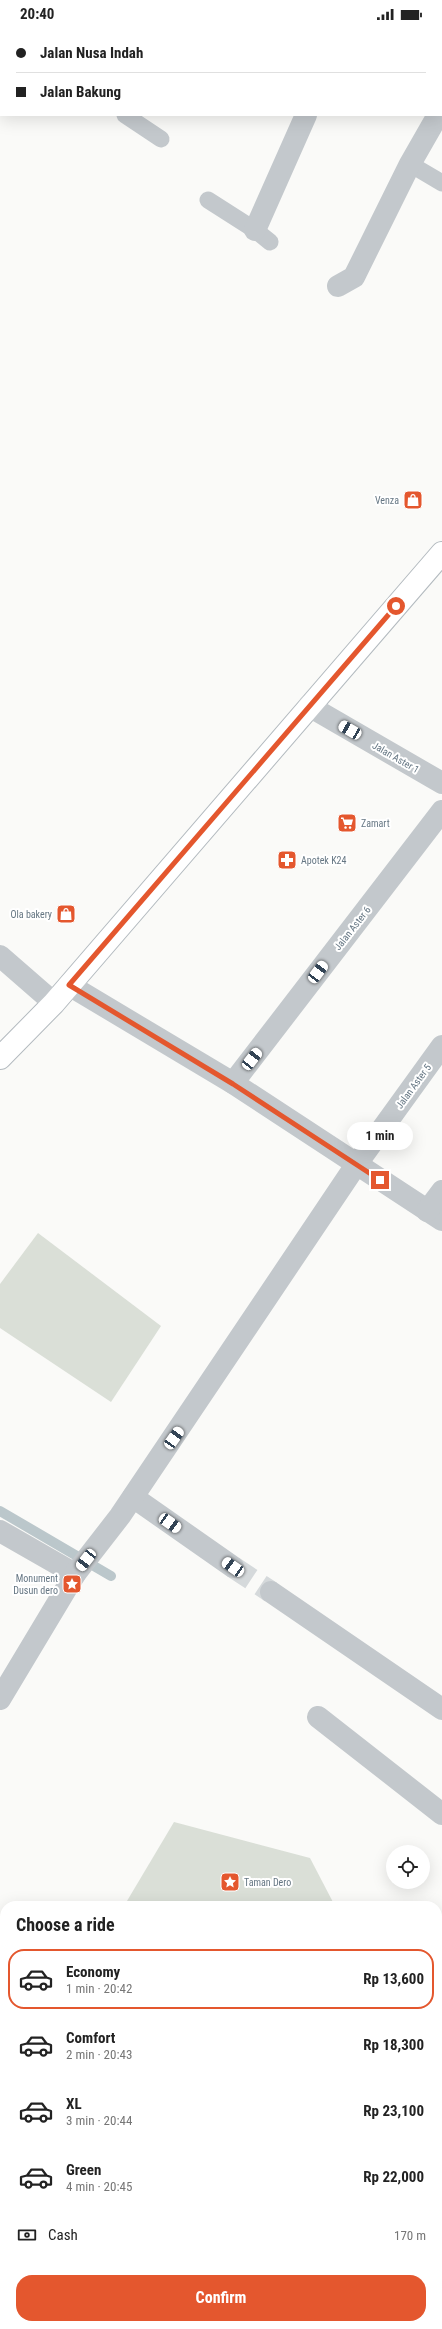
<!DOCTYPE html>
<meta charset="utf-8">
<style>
:root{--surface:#fff;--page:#f6f6f6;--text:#222;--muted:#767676;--line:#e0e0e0;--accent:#e4572e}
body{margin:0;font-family:"Roboto Condensed",sans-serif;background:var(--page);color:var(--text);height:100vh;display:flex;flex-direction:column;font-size:15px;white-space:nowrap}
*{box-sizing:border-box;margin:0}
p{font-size:13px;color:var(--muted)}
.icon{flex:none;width:22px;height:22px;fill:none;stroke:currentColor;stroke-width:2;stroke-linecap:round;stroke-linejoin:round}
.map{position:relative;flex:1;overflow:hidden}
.side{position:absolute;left:0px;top:1873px;width:442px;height:428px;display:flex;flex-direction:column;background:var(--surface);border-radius:16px 16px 0 0;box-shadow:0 4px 16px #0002}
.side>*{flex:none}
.guide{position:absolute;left:0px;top:0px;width:442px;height:88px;box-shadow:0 4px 16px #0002;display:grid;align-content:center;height:88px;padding:0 16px;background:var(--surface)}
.fabs{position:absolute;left:386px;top:1817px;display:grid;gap:8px}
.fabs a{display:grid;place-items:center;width:44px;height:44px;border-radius:50%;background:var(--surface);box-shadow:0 4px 16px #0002;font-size:20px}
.end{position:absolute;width:18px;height:18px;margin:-9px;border:5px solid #e4572e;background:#fff;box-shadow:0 0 0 2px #fff}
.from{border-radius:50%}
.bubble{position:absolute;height:28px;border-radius:14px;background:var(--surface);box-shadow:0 4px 16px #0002;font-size:13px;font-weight:700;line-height:28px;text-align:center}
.car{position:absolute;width:12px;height:24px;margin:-12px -6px;border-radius:5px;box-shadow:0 0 3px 1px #0007;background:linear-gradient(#fff 24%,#345 0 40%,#fff 0 76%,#345 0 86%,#fff 0)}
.guide b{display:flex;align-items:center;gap:14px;height:38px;font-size:15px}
.guide b+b{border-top:1px solid var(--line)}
.guide i{width:10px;height:10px;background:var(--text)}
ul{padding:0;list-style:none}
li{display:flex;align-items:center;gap:12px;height:60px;margin:0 8px 6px;padding:0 8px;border:2px solid transparent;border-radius:16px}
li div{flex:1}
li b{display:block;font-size:15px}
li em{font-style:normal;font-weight:700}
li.active{border-color:var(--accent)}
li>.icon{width:36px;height:36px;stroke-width:1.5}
h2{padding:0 16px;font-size:18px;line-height:48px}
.pay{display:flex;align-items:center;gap:10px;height:44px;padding:0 16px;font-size:15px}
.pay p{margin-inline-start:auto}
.primary-button{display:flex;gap:8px;margin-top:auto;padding:8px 16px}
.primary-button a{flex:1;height:46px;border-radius:16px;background:var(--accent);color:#fff;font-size:16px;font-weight:700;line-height:46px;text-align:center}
.status{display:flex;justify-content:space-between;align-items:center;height:28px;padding:0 20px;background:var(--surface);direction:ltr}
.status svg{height:11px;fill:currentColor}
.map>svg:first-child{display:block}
.green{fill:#dadfd7}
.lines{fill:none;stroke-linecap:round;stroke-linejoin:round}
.stream{stroke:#bbc7cb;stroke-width:10}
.street-tunnel{stroke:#d5d9db;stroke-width:22;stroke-dasharray:22 11;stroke-linecap:butt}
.secondary-casing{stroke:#b3babf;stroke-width:24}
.lane{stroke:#c3c8cc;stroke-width:17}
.street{stroke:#c3c8cc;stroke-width:22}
.secondary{stroke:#fff;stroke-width:22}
.route{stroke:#e4572e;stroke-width:5}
.labels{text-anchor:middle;stroke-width:4;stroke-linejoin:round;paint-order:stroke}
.poi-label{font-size:10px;fill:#657683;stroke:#fff;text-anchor:end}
.street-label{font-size:10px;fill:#657683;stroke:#fff}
</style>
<div class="status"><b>20:40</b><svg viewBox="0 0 49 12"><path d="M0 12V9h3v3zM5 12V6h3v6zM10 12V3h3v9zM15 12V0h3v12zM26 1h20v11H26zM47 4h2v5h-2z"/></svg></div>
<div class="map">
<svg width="442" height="2301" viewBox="0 0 442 2301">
<rect width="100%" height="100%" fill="#fafaf8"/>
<!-- green -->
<g class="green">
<polygon points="38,1205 161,1298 111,1374 0,1300 0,1256"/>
<polygon points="174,1794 310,1830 335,1878 124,1878"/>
<polygon points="0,1974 5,1974 5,2022 0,2021"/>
</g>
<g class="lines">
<!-- stream -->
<g class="stream">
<polyline points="0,1483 111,1548"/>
<polyline points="189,2301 192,2296"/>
</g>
<!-- street-tunnel -->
<polyline class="street-tunnel" points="233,1539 271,1564"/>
<defs>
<polyline id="secondary" points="0,1030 54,975 442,525"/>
</defs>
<!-- secondary casing -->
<use href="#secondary" class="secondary-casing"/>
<!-- lane -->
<g class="lane">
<polyline points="4,0 5,1"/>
<polyline points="125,87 161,111"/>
<polyline points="410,136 442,155"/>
<polyline points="208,172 255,202 270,214"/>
<polyline points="69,2296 78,2301"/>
</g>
<!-- street -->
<g class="street">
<polyline points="345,1 345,0"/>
<polyline points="255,202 306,87"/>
<polyline points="338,258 354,249 410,136 438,87"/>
<polyline points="309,678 442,755"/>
<polyline points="0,928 54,975"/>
<polyline points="69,957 233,1055 442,1192"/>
<polyline points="233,1055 442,783"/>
<polyline points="427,1183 442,1163"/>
<polyline points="133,1469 233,1539"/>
<polyline points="0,1503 75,1546"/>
<polyline points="271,1564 442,1681"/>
<polyline points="0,1671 75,1546 120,1488 356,1137 442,1018"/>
<polyline points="318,1689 442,1786"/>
<polyline points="437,1957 442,1950"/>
<polyline points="0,1997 5,1998"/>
<polyline points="217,2301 220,2296"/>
</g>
<!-- secondary -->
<use href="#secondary" class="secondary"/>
</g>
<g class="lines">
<!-- route -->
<polyline class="route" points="380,1152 233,1056 69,957 396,578"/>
</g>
<!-- icons -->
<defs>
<symbol id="shop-square" viewBox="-11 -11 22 22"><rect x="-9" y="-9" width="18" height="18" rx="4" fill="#e4572e" stroke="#fff"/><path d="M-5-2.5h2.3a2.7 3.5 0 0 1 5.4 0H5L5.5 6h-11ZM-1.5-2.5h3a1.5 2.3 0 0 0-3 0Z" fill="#fff"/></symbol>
<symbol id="supermarket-square" viewBox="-11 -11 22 22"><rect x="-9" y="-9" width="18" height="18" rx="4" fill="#e4572e" stroke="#fff"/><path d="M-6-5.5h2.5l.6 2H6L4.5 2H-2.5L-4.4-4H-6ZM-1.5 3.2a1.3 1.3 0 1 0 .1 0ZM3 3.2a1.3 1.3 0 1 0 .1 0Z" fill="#fff"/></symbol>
<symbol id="pharmacy-square" viewBox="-11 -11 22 22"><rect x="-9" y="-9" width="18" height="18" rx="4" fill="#e4572e" stroke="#fff"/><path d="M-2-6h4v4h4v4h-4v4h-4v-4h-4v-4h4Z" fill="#fff"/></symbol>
<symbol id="sight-square" viewBox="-11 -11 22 22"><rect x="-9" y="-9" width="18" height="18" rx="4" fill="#e4572e" stroke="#fff"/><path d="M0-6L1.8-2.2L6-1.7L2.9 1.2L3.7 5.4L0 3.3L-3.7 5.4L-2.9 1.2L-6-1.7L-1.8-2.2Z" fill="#fff"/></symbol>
</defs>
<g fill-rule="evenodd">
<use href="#shop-square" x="402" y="461" width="22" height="22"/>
<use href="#supermarket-square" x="336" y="784" width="22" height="22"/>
<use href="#pharmacy-square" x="276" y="821" width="22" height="22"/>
<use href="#shop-square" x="55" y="875" width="22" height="22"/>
<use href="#sight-square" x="61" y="1545" width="22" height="22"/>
<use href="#sight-square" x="219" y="1843" width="22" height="22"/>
</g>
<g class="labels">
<!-- poi labels -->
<g class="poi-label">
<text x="399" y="476">Venza</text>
<text x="361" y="799" text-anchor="start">Zamart</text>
<text x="301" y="836" text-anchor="start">Apotek K24</text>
<text x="52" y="890">Ola bakery</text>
<text x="58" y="1554">Monument<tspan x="58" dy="12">Dusun dero</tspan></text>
<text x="244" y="1858" text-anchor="start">Taman Dero</text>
</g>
<!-- street labels -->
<g class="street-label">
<text transform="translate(396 729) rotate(30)" y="4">Jalan Aster 1</text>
<text transform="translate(352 900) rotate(-52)" y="4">Jalan Aster 6</text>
<text transform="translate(413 1058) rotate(-54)" y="4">Jalan Aster 5</text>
</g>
</g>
</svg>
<div class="fabs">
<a><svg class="icon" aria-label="locate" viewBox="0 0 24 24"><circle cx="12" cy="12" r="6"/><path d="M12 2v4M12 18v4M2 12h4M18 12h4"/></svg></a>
</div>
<i class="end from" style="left:396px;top:578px"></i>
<i class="end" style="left:380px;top:1152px"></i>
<div class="bubble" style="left:347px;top:1094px;width:66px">1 min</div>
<i class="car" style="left:350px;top:702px;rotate:300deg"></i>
<i class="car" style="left:318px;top:944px;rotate:37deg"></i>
<i class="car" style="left:252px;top:1031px;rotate:38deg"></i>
<i class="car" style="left:174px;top:1410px;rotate:35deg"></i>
<i class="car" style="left:170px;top:1495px;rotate:125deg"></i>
<i class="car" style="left:86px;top:1532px;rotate:218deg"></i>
<i class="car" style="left:233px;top:1539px;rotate:305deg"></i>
<div class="guide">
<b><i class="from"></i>Jalan Nusa Indah</b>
<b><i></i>Jalan Bakung</b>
</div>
<section class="side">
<h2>Choose a ride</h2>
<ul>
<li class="active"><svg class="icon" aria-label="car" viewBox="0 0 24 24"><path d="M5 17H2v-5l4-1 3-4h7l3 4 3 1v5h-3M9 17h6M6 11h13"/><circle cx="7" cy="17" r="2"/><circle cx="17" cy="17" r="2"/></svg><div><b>Economy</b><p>1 min · 20:42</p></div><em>Rp 13,600</em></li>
<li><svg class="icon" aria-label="car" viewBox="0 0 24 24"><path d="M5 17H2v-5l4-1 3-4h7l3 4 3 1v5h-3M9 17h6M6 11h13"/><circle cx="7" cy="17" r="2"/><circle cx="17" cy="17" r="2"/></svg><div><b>Comfort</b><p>2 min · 20:43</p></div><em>Rp 18,300</em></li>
<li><svg class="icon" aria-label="car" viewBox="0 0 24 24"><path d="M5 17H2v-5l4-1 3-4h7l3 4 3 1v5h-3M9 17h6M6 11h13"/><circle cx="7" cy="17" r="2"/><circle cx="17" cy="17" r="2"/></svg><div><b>XL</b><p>3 min · 20:44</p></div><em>Rp 23,100</em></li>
<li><svg class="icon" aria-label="car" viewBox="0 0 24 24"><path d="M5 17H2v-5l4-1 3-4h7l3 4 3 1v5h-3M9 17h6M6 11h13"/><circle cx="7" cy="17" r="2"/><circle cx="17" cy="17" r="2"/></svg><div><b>Green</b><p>4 min · 20:45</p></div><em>Rp 22,000</em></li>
</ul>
<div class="pay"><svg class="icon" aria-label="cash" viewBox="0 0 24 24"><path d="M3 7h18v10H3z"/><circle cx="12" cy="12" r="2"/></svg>Cash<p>170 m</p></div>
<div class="primary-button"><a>Confirm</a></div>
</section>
</div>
